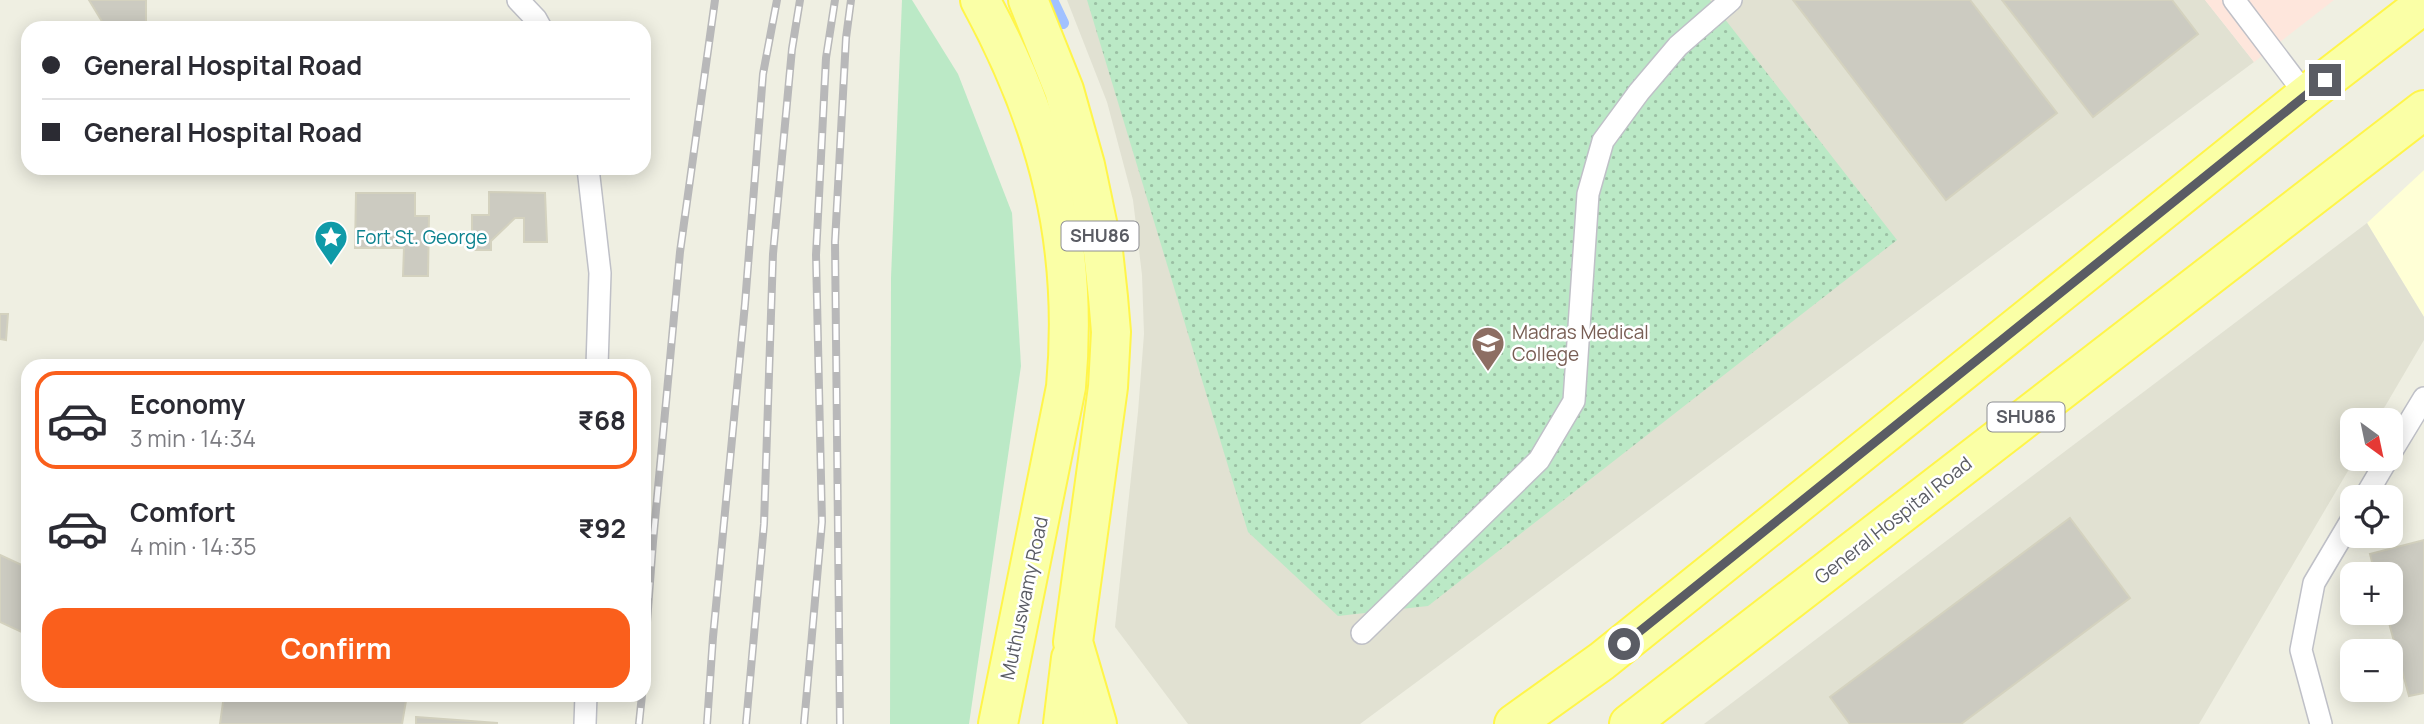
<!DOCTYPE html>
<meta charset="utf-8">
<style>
:root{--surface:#fff;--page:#f7f7f7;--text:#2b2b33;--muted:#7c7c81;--line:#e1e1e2;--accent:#fa5f1c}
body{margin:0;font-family:Manrope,sans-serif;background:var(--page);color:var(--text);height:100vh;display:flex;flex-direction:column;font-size:26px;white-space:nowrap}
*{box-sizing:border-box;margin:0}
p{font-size:23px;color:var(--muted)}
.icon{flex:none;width:38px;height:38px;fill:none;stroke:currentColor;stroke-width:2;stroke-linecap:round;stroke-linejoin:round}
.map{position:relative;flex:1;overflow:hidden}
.side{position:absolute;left:21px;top:359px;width:630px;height:343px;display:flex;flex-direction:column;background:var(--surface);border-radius:21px;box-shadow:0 4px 18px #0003}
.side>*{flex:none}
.top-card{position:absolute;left:21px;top:21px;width:630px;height:154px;border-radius:21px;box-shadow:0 4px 18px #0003;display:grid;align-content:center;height:154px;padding:0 21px;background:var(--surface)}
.needle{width:46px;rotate:147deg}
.buttons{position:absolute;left:2340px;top:408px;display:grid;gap:14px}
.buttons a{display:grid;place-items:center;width:63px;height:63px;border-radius:14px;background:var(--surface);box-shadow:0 4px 18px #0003;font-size:35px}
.end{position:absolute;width:32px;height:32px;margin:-16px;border:9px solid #5a5c64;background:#fff;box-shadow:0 0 0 4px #fff}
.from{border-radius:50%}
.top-card b{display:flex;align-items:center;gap:24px;height:66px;font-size:26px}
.top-card b+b{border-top:2px solid var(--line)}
.top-card i{width:18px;height:18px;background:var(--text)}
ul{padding:12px 0 0;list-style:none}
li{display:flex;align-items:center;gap:21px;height:98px;margin:0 14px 10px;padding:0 7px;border:4px solid transparent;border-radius:21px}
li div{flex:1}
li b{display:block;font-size:26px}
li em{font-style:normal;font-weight:700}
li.active{border-color:var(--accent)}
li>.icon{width:63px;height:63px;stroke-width:1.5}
.primary-button{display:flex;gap:14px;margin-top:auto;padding:14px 21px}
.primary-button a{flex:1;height:80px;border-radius:21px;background:var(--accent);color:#fff;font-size:28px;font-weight:700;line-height:80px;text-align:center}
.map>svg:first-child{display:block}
.commercial{fill:#ffffd6}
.education{fill:#e1e1d2}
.medical{fill:#fee6dc}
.green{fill:#bbe9c6}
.park{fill:url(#park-dots)}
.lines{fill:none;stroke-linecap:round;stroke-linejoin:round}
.stream{stroke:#a1c1ff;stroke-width:12}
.building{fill:#cccbc1;stroke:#d4d2bf;stroke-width:2}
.lane-casing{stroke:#bfc0c7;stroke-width:24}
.primary-casing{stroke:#fff54a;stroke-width:42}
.lane{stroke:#fff;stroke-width:21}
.primary{stroke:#faffa6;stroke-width:38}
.rail-casing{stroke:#b8b8b9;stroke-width:8}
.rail{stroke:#fff;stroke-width:5;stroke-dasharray:16;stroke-linecap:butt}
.route{stroke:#5a5c64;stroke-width:9}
.labels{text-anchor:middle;stroke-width:5;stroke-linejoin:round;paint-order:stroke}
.shield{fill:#fff;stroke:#8c8d92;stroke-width:2}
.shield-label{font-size:18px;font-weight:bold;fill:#5a5c64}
.culture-label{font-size:19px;fill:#0d838f;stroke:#fff;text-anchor:start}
.education-label{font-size:19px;fill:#785e54;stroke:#fff;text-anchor:start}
.street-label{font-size:19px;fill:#5a5c64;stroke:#fff}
</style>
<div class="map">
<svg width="2424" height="724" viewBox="0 0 2424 724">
<defs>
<pattern id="park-dots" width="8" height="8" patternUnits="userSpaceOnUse" patternTransform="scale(1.75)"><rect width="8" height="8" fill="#bbe9c6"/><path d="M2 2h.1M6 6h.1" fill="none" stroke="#9bc0a4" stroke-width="1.8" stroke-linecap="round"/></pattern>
</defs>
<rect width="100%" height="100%" fill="#efefe2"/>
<!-- commercial -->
<polygon class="commercial" points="2424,170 2424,317 2367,223"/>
<!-- education -->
<g class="education">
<polygon points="1067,0 2205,0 2254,62 1360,724 1188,724 1115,627 1138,412 1144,334 1142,275 1133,200 1107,102"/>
<polygon points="2367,223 2424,317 2424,340 2377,420 2352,420 2352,458 2355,459 2199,724 1704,724"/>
</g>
<!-- medical -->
<polygon class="medical" points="2205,0 2334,0 2254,62"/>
<!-- green -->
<polygon class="green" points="902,0 912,0 958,74 1012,213 1021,366 969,724 890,724 891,278"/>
<!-- park -->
<polygon class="park" points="1087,0 1710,0 1897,240 1428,606 1338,616 1248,532"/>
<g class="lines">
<!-- stream -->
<polyline class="stream" points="1052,0 1063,23"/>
</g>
<!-- building -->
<g class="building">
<polygon points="89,0 146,0 146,23 168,23 169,28 106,28"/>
<polygon points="1793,0 1970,0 2057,113 1946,200"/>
<polygon points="2002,0 2172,0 2198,34 2093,117"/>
<polygon points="489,192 545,193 547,242 524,242 524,218 515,218 491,241 491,250 472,250 472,215 489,215"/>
<polygon points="356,193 415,193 415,216 429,216 428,276 403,276 404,248 355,248"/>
<polygon points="0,314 8,314 6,340 0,339"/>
<polygon points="2070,518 2130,598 1961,724 1850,724 1830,697"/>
<polygon points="2424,540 2424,693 2409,696 2386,612 2390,612 2390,574 2375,574 2370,554"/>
<polygon points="0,555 28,568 28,635 0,622"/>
<polygon points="224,695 407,695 402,724 220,724"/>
<polygon points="416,717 497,723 497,724 416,724"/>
</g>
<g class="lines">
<defs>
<g id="lane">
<polyline points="518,0 536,19 541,28"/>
<polyline points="2234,0 2306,95"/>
<polyline points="588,168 600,273 597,366"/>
<polyline points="2390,454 2424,398"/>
<polyline points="2365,497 2388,458"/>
<polyline points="1362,633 1539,460 1574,401 1588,194 1603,141 1639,92 1678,46 1731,0"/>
<polyline points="585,724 586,695"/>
<polyline points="2321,724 2301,650 2314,583 2352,519"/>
</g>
<g id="primary">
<path d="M 980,0 C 1048,125 1079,244 1066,387 L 998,724"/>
<polyline points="1028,0 1064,90 1085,165 1103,251 1108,297 1111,332 1108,387 1073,642 1097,724"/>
<polyline points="1063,724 1071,658"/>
<polyline points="1514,724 1602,661 2306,95 2424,4"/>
<polyline points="1629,724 2424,110"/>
</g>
</defs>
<!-- lane casing -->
<use href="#lane" class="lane-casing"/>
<!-- primary casing -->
<use href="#primary" class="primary-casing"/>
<!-- lane -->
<use href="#lane" class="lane"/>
<!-- primary -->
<use href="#primary" class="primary"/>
<defs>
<g id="rail">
<polyline points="644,662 653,542 680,252 715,0"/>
<polyline points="639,724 642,695"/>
<polyline points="707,724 713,637 745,304 763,74 777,0"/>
<polyline points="746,724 764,524 773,254 792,49 800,0"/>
<polyline points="804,724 822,522 816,255 826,58 835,0"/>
<polyline points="840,724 835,242 846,38 851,0"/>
</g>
</defs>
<!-- rail casing -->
<use href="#rail" class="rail-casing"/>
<!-- rail -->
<use href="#rail" class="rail"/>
</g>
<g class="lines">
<!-- route -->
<polyline class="route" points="1624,644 2325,80"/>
</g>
<!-- icons -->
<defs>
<symbol id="sight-pin" viewBox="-11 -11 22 30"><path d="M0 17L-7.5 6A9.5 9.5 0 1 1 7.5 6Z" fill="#0f9aa8" stroke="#fff"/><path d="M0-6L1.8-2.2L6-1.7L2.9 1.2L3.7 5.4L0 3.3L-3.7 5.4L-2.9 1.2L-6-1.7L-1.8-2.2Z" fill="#fff"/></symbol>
<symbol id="university-pin" viewBox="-11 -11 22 30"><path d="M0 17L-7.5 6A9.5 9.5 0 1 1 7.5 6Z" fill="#8d6e63" stroke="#fff"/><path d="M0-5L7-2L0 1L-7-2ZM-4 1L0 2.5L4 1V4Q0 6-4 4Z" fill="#fff"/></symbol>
</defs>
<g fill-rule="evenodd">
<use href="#sight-pin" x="312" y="218" width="38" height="52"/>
<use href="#university-pin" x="1469" y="324" width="38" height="52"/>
</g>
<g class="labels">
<!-- shield labels -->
<g class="shield">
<rect x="1061.5" y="221.5" width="77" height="29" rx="5"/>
<rect x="1987.5" y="402.5" width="77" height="29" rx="5"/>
</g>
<g class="shield-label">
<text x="1100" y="242">SHU86</text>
<text x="2026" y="423">SHU86</text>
</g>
<!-- culture labels -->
<g class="culture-label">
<text x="356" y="244">Fort St. George</text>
</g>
<!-- education labels -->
<g class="education-label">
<text x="1512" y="339">Madras Medical<tspan x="1512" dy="22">College</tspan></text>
</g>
<!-- street labels -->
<g class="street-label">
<text transform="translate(1893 520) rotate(-38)" y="7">General Hospital Road</text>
<text transform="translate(1024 598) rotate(-78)" y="7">Muthuswamy Road</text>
</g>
</g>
</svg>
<div class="buttons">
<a><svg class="needle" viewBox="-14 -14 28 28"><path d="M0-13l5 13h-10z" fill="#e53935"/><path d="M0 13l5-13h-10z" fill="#7c7c81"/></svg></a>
<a><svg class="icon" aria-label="locate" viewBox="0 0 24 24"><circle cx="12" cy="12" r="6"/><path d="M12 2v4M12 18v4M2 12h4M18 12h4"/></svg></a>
<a>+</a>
<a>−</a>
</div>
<i class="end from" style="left:1624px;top:644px"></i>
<i class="end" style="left:2325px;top:80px"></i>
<div class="top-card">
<b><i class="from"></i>General Hospital Road</b>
<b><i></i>General Hospital Road</b>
</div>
<section class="side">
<ul>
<li class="active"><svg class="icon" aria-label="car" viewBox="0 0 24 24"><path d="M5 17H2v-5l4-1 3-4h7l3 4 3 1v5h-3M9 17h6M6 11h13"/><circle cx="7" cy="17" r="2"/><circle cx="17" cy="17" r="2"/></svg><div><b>Economy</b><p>3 min · 14:34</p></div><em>₹68</em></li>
<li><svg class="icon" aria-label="car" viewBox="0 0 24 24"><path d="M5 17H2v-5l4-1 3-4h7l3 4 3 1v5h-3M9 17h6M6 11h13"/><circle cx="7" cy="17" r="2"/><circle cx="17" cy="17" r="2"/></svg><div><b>Comfort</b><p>4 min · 14:35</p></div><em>₹92</em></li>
</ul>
<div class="primary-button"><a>Confirm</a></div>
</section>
</div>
